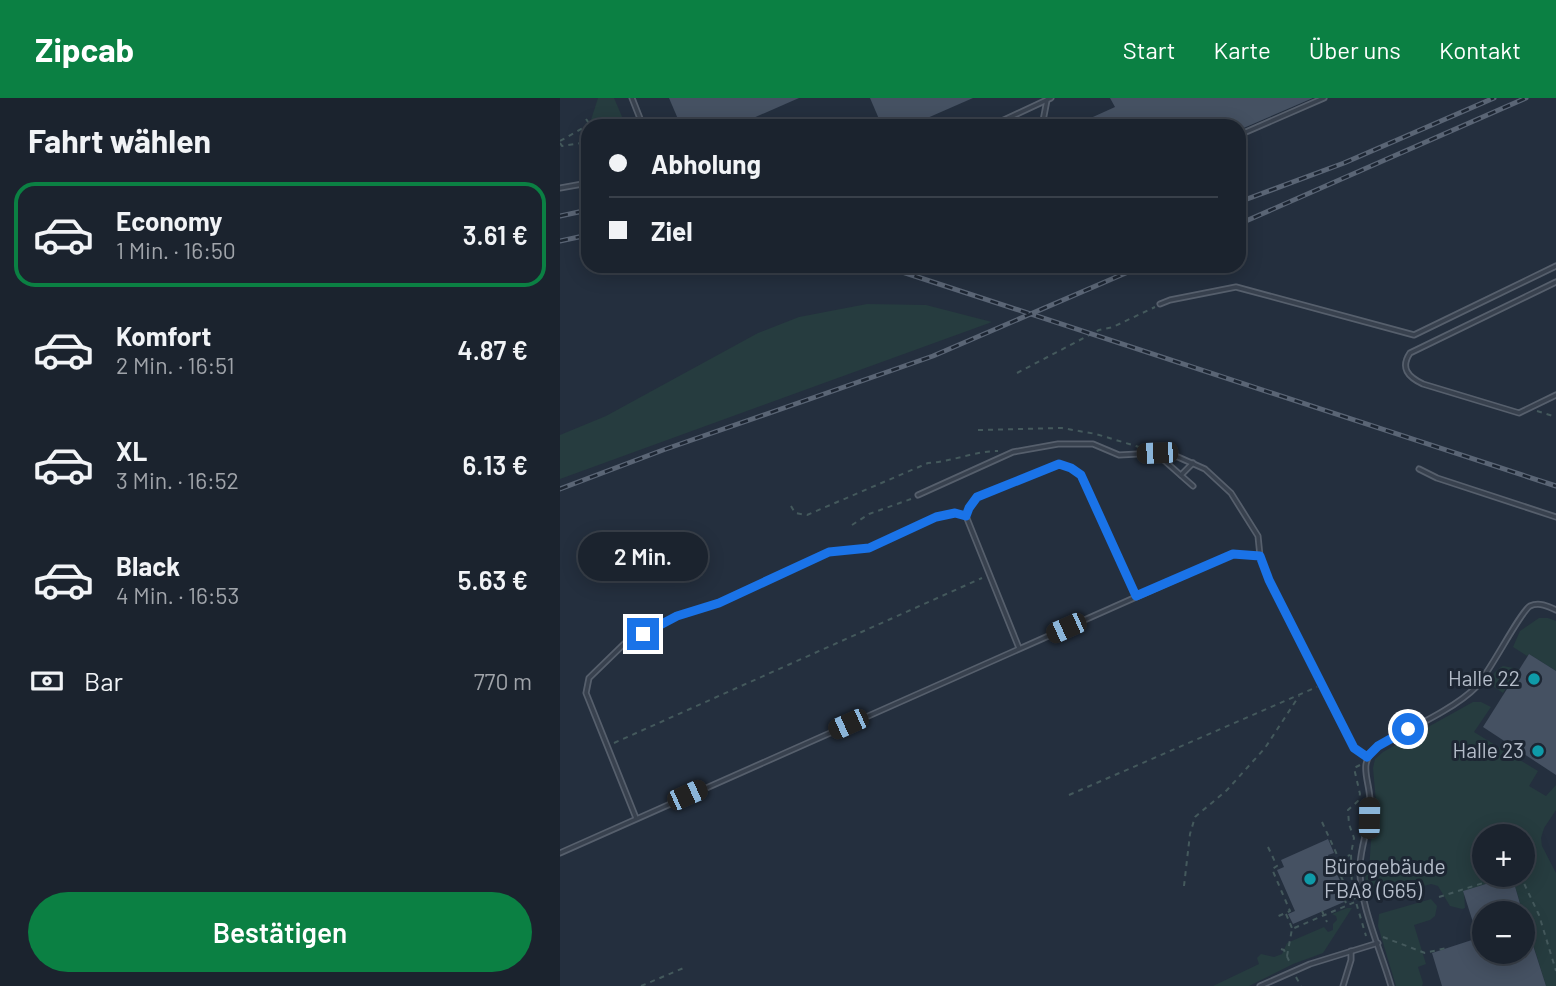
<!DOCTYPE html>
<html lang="de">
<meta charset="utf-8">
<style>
:root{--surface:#1b232e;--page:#282f3a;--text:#f1f3f6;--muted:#a0a4aa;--line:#39404a;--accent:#0b8043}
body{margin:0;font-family:Barlow,sans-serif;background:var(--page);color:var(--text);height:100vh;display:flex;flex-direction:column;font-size:26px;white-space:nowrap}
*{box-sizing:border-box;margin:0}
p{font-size:23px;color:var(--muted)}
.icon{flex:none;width:38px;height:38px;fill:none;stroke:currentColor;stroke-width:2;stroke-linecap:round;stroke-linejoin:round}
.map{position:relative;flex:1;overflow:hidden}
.details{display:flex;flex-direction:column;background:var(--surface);width:560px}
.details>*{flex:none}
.banner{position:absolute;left:21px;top:21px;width:665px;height:154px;border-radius:21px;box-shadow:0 4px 18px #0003,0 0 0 2px var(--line);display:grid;align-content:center;height:154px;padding:0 28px;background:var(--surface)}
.tools{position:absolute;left:912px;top:726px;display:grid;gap:14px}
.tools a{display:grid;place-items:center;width:63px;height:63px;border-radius:50%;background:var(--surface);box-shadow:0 4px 18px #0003,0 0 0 2px var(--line);font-size:35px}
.end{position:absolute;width:32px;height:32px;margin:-16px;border:9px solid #1a73e8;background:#fff;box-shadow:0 0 0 4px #fff}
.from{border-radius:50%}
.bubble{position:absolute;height:49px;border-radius:24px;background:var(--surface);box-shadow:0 4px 18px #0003,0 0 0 2px var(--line);font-size:23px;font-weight:600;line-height:49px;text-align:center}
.car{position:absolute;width:21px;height:42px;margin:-21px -10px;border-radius:9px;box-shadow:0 0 5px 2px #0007;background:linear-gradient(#222 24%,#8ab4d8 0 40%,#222 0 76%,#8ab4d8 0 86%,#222 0)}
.banner b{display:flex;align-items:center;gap:24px;height:66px;font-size:26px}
.banner b+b{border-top:2px solid var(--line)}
.banner i{width:18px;height:18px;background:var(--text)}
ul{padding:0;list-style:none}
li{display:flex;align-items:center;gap:21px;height:105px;margin:0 14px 10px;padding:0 14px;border:4px solid transparent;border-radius:21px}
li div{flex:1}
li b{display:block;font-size:26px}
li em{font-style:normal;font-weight:600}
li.current{border-color:var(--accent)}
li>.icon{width:63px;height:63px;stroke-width:1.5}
h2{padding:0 28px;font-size:32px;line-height:84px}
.pay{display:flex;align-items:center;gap:18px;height:77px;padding:0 28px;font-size:26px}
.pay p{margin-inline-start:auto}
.button{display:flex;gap:14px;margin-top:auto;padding:14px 28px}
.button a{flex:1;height:80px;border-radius:42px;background:var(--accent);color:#fff;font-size:28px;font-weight:600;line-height:80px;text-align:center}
header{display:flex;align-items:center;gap:42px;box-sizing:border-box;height:98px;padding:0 35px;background:var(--accent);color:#fff}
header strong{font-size:33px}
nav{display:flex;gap:38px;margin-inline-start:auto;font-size:24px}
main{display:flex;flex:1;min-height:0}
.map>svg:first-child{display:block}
.green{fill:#263c3f;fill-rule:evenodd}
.building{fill:#455162}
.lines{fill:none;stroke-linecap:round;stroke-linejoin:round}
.lane-casing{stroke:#565f6c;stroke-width:7}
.path{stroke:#44595c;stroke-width:2;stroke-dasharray:5 5;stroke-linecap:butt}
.lane{stroke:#38414e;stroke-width:3.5}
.rail-casing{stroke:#5a6575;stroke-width:5}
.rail{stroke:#1d2633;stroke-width:2.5;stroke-dasharray:8;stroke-linecap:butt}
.route{stroke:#1a73e8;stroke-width:9}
.culture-dot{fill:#0f9aa8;stroke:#1d2633;stroke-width:2.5}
.labels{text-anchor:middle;stroke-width:6;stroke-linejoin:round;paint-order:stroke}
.poi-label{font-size:21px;fill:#b4bcc9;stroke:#1d2633;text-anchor:end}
</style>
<header>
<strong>Zipcab</strong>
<nav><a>Start</a><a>Karte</a><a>Über uns</a><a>Kontakt</a></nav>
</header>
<main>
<section class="details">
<h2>Fahrt wählen</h2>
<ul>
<li class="current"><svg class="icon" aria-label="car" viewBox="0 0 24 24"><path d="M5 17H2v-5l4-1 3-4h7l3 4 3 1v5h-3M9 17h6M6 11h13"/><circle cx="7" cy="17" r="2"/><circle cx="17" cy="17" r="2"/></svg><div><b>Economy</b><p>1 Min. · 16:50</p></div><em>3.61 €</em></li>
<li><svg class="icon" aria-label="car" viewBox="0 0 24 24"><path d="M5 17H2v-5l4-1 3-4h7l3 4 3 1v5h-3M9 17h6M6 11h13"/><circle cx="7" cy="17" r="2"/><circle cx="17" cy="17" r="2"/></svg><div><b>Komfort</b><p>2 Min. · 16:51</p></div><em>4.87 €</em></li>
<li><svg class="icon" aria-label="car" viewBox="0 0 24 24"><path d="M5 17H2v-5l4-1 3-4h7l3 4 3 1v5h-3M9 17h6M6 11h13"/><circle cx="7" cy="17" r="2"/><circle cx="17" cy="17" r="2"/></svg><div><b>XL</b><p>3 Min. · 16:52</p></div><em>6.13 €</em></li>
<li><svg class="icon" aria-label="car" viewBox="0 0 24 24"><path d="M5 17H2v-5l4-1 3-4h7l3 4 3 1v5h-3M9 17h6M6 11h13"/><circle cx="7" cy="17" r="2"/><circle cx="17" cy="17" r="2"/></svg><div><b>Black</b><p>4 Min. · 16:53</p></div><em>5.63 €</em></li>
</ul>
<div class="pay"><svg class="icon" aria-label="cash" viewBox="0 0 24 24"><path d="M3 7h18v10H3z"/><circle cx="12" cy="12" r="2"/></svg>Bar<p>770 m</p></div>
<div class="button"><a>Bestätigen</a></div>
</section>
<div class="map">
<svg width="996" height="888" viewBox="0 0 996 888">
<rect width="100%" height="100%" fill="#242f3e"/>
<!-- green -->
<g class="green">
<polygon points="38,0 54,0 66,28 32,28 30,25"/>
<polygon points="307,206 366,207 432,224 0,381 0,337 46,318 198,235 239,219"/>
<polygon points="979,520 988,520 996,523 996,573 969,556 967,558 953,549 960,533"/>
<path d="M 943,568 L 959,571 L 943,595 L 930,586 C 931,577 936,572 943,568 Z"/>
<path d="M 913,604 L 921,604 L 931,609 L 914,634 L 978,673 L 969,688 L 986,698 L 996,687 L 996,712 L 984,730 L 981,740 L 982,748 L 996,775 L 996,888 L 986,888 L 952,779 L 904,793 L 905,810 L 902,811 L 890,808 L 878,788 L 871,786 L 820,800 L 814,799 L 806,791 L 805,772 L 809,772 L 811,743 L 817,715 L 813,670 L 815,661 L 823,654 ZM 924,738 L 962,738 L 962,777 L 924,777 Z"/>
<polygon points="871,801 877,808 875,818 870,822 854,827 866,866 858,869 863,885 862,888 836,888 818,828 819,816"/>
<polygon points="787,810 792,810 763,855 733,866 689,888 653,888 699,866 697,860 701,856 714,859 722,856 727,845 764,829 768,834 773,832 773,826 777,822 776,818 772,816"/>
</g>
<!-- building -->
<g class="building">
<polygon points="109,0 239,0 175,28 121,28"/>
<polygon points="310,0 413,0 349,28 322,28"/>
<polygon points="550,0 753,0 679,32 679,28 513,28 555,9"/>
<polygon points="969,556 996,573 996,677 923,629"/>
<polygon points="768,741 774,755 768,757 784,791 779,793 784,804 733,826 728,816 735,813 717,772 724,769 721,762"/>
<polygon points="952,778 963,816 924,816 924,854 962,854 964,819 986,888 882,888 872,855 918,840 903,793"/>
</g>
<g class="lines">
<defs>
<g id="lane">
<polyline points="72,0 83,28"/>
<polyline points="431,28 491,0"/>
<polyline points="482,28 487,2"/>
<polyline points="679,37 764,0"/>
<polyline points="0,90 28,85"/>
<path d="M 996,184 L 850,255 C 840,270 848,279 863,286 L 959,315 L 996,297"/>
<polyline points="600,206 610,202 676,189 854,237 996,168"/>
<polyline points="598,357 633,388"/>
<polyline points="859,371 877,380 996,419"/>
<polyline points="621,377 633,365"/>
<polyline points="358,397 453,354 498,346 533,346 559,357 597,355 618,359 645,371 671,395 698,438 700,458"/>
<polyline points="459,550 406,418 409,410 417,399 499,366 511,370 521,377 576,498"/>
<polyline points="76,720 26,595 29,580 65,545 117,518 159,505 269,454 309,450 376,419 395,415 406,418"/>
<polyline points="0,755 673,456 700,458 709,482 794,650 807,658"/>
<polyline points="700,888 750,866 818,845"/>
<polyline points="783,888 791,862 791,853"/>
<path d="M 831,888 C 821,853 798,803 800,767 C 801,745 811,725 810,702 C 809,679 797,665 818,648 C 845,633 895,611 916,589 C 930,574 960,514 970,508 C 979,504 988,508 996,512"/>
</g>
</defs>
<!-- lane casing -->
<use href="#lane" class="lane-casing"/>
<!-- path -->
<g class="path">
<polyline points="26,21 31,28"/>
<polyline points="0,43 30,26"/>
<polyline points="0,45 2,48 28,44"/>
<polyline points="457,275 539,232 553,229 595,209"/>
<polyline points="977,313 996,319"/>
<polyline points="418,332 502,330 536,336 579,349"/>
<path d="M 231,408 L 235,415 L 247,417 L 368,365 C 391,364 414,353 438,353"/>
<polyline points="292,427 309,416 351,401"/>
<polyline points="54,645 422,480"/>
<polyline points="800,667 794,670 800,696 798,703 788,712 789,726 794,740 791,756 792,791 806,838"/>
<polyline points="509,697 757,589"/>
<polyline points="762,724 779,761 790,757"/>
<polyline points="708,749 717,768 712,771 730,813 714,820"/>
<polyline points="778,762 774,764 788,793"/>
<polyline points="960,777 979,817 996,873"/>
<polyline points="624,788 630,736 635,719 667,692 705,650 739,598"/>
<polyline points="879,799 948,777"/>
<polyline points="786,805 782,796 787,794"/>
<polyline points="762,813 767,824"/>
<polyline points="726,816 732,830"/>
<polyline points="823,839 865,855 886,850"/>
<polyline points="721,851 724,852 731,867"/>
<polyline points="727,858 732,831 795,804"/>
<polyline points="736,879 741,888"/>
<polyline points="81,888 126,869"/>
</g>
<!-- lane -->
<use href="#lane" class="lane"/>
<defs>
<g id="rail">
<polyline points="679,104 784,65 934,0"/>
<polyline points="0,118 28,112"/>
<polyline points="679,126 966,0"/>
<polyline points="0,143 28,137"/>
<polyline points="324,168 996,388"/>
<polyline points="0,391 103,352 373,258 582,168"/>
</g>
</defs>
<!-- rail casing -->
<use href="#rail" class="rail-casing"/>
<!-- rail -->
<use href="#rail" class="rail"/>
</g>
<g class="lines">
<!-- route -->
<polyline class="route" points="83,536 117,518 159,505 269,454 309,450 376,419 395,415 406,418 409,410 417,399 499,366 511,370 521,377 576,498 673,456 700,458 709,482 794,650 807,659 818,648 848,631"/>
</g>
<!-- markers -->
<g class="culture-dot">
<circle cx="974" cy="581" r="7"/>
<circle cx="978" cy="653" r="7"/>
<circle cx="750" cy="781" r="7"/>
</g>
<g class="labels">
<!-- poi labels -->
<g class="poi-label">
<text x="960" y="588">Halle 22</text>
<text x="964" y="660">Halle 23</text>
<text x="764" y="776" text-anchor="start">Bürogebäude<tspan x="764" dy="24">FBA8 (G65)</tspan></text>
</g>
</g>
</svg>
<div class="tools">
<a>+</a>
<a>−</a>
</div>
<i class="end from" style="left:848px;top:631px"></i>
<i class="end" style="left:83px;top:536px"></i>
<div class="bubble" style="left:18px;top:434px;width:130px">2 Min.</div>
<i class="car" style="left:597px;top:355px;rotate:268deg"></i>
<i class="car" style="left:506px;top:530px;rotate:246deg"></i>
<i class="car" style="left:288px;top:626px;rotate:246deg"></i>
<i class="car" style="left:127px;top:697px;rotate:66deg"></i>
<i class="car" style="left:809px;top:720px;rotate:1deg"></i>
<div class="banner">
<b><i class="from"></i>Abholung</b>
<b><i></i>Ziel</b>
</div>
</div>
</main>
